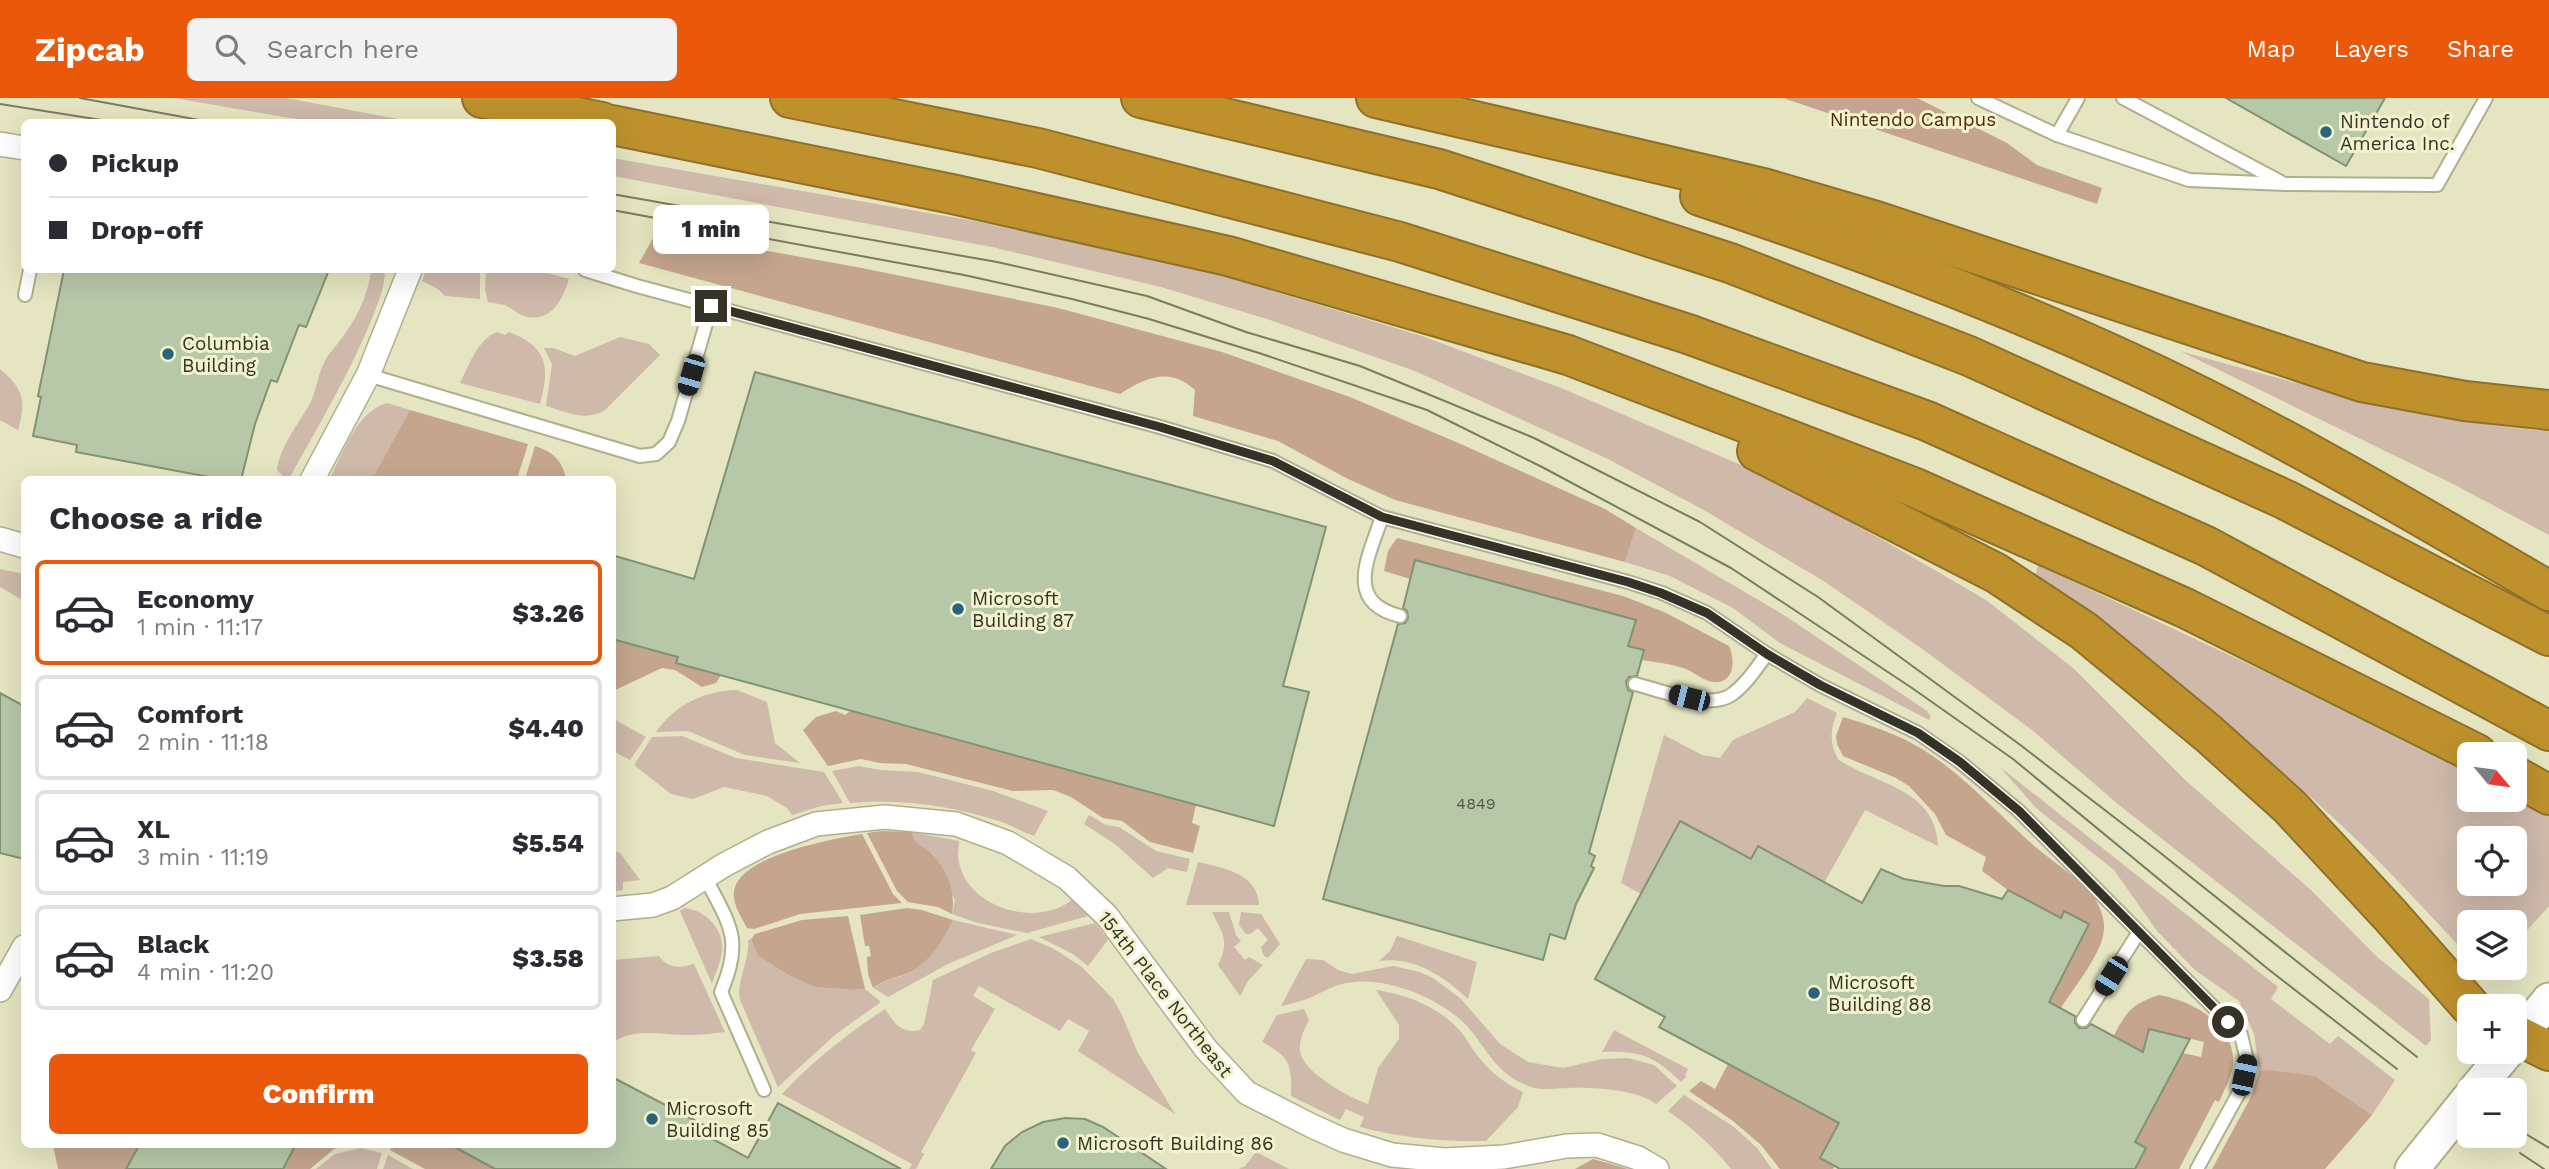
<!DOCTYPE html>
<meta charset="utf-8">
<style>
:root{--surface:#fff;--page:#f2f2f3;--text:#2b2b33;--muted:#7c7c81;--line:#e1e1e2;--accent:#ea580c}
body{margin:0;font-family:"Work Sans",sans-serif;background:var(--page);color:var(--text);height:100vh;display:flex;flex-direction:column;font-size:26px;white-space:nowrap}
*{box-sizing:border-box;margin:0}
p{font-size:23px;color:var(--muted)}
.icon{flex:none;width:38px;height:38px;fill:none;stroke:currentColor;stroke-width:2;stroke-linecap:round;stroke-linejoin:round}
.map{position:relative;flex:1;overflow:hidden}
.sheet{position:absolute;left:21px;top:378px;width:595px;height:672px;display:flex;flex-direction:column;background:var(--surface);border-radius:10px;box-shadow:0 7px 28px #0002}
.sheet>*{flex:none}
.banner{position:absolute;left:21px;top:21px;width:595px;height:154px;border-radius:10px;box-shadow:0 7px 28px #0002;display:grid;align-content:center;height:154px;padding:0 28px;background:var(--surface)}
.needle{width:46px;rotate:119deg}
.buttons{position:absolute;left:2457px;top:644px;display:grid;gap:14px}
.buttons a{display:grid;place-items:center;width:70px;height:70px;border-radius:10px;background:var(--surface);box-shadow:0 7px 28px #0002;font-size:35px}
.end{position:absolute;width:32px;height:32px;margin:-16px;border:9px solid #343325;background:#fff;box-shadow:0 0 0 4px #fff}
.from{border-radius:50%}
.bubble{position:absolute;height:49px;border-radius:10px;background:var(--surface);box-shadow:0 7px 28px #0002;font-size:23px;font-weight:800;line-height:49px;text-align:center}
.car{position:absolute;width:21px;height:42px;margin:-21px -10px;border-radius:9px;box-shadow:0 0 5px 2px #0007;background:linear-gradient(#222 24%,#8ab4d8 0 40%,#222 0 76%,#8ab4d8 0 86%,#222 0)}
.banner b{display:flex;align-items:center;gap:24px;height:66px;font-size:26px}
.banner b+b{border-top:2px solid var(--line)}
.banner i{width:18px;height:18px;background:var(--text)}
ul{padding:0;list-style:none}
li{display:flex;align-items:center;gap:21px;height:105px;margin:0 14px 10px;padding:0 14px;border:4px solid var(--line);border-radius:10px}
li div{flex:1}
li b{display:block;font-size:26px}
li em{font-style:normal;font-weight:800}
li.active{border-color:var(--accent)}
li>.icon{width:63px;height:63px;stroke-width:1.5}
h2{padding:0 28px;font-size:32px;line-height:84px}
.action{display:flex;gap:14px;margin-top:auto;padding:14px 28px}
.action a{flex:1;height:80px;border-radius:10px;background:var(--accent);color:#fff;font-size:28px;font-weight:800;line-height:80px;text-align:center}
header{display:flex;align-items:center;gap:42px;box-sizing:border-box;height:98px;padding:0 35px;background:var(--accent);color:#fff}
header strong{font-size:33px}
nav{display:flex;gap:38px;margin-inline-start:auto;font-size:24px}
.search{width:490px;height:63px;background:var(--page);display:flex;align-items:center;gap:18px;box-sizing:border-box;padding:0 24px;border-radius:10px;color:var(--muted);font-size:26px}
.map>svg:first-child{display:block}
.green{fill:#ceb9aa;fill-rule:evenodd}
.forest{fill:#c5a58d;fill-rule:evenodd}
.building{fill:#b7c8a8;stroke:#829274;stroke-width:2}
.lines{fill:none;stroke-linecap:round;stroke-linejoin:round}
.lane-casing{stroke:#afaf8d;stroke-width:16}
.street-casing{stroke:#afaf8d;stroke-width:26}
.secondary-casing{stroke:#afaf8d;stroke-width:37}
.highway-casing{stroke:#8e702a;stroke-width:42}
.lane{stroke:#fff;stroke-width:12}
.street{stroke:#fff;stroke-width:23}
.secondary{stroke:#fff;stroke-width:33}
.highway{stroke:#be912d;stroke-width:38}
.tram{stroke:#7b7a63;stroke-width:2}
.route{stroke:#343325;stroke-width:9}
.poi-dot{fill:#28657c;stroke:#f3f2ce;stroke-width:2.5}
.labels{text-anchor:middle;stroke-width:6;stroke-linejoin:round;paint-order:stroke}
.number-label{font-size:16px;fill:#555846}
.park-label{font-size:19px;fill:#522900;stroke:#f3f2ce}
.poi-label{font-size:19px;fill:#343325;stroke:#f3f2ce;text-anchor:start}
.street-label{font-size:19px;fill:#343325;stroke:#f3f2ce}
</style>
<header>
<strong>Zipcab</strong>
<div class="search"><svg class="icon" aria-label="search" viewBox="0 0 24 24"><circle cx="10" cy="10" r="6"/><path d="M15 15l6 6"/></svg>Search here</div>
<nav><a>Map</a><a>Layers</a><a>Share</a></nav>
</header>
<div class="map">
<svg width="2549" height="1071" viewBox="0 0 2549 1071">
<rect width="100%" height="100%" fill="#e5e5c1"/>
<!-- green -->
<g class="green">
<polygon points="174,0 286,0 414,24 313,24"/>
<polygon points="612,60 974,123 1206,173 1422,238 1561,290 1755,373 1883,442 1986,502 2073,570 2184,681 2311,792 2376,858 2429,901 2431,942 2426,948 2119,707 2032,632 1921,550 1822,482 1702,411 1606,360 1415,273 1267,221 1161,189 992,149 613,78"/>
<path d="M 371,172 L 385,172 C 385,188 379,203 373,218 C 350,275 318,328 289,381 L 285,381 L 277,372 C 279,351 298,326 308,309 C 317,294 317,277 325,263 C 328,256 334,251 338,245 C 355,224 368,199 371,172 Z"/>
<polygon points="426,172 480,172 480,201 445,198 438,191 422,183"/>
<path d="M 486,172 L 537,172 L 569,181 C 563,201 551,226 524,218 C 517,216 512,210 505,207 C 500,206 494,205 488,204 L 485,192 Z"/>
<path d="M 497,234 L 505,237 L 509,234 C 548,249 550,269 540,306 L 460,285 C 469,267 478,241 497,234 Z"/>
<path d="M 620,239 L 649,246 L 660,257 L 605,312 C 586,324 566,314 546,308 L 552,266 L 544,250 L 553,250 L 575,258 Z"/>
<path d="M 2180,253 C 2300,286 2424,324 2549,333 L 2549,437 L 2453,386 Z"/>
<path d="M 0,271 C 24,291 26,303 18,332 L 0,322 Z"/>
<path d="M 387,305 L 410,312 L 372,381 L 329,382 C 343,355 356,314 387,305 Z"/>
<polygon points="1636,430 1787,519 1927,613 1931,618 1929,622 1780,545 1733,510 1670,478 1625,464"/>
<path d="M 2038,467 L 2397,636 L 2469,672 L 2469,702 L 2515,702 L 2515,696 L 2549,716 L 2549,808 L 2515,846 L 2515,824 L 2469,824 L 2469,858 C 2432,820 2397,780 2358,743 C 2258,647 2146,563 2035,479 ZM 2469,740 L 2515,740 L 2515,786 L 2469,786 Z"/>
<polygon points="0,471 24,476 24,503 0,489"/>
<path d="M 737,592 L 767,604 L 775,645 L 800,665 L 745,657 L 688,633 L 656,634 C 676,606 704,593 737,592 Z"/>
<path d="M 1807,600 L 1837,615 C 1830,631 1829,647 1839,662 C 1874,686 1936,690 1938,748 L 1865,712 L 1824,785 L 1758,749 L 1751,761 L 1680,723 L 1641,796 L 1621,785 L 1664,637 L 1702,657 L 1720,660 L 1733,642 L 1795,614 Z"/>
<polygon points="612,620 646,639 630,662 613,653"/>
<polygon points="682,638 736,660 824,674 843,705 821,708 792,717 787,710 767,698 724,689 693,701 671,696 634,667 652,639"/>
<path d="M 859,668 L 881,672 L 918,674 L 993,693 L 1048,713 L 1034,738 C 1022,734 1011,727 999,723 C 946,707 905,701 850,705 L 832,673 Z"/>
<polygon points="2000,669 2278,889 2271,901 2330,946 2338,938 2395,982 2372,1017 2315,978 2259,973 2254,936 2239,903 2195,872 2157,833 2114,772 2036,710"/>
<polygon points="1089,717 1106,727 1119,729 1156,753 1190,761 1187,774 1168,770 1153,780 1115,746 1084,726"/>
<path d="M 912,734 L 959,743 C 959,750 957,758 959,765 C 969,810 1036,830 1072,802 L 1088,818 L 1027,835 L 978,825 L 952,816 L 955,802 L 933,756 L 917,747 L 913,742 Z"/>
<polygon points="613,752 620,755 640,782 623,784 623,792 613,794"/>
<path d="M 1198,764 C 1223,770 1258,775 1259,807 L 1186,807 Z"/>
<path d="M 684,810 C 705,812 724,830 722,853 C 721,864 715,875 712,886 L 680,813 Z"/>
<path d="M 1212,814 L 1229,814 L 1236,837 L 1241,843 L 1234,849 L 1245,862 L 1249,859 L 1263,867 L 1248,883 L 1240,898 L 1218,867 C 1230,844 1223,836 1212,814 Z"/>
<polygon points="1241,814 1261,816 1280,846 1268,860 1264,858 1261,849 1268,842 1258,830 1250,836 1246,836 1239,827"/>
<path d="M 953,822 L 1017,837 L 948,866 L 888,899 L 874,890 C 884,881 898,881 910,874 C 930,862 942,842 953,822 Z"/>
<polygon points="1095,825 1108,842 1088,868 1073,856 1039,839"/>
<path d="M 1397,838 L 1477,864 L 1468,901 C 1444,878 1413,858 1379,863 L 1390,853 Z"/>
<path d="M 751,841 L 757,857 L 815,889 L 854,892 L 865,891 L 881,904 L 836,936 L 778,989 L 740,902 C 736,882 750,863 748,842 Z"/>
<path d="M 1031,841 L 1054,851 L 1082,869 L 1113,901 L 1121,915 L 1137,953 L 1175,1016 L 1078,953 L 1089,933 L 1068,921 L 1060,933 L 979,888 L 973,898 L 995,911 L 971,952 L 976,955 L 921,1054 L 924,1056 L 916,1071 L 909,1071 L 912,1066 L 782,996 C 813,963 848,935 885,911 C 895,926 901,936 920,932 L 924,926 L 933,882 L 991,855 Z"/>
<path d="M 659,858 C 668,871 680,870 694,866 L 725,934 C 713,935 702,937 690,937 C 665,938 634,928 613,945 L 613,862 Z"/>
<path d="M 1306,861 L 1323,862 L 1338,872 L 1352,876 L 1393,868 L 1420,874 L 1433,880 L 1461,901 L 1500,946 L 1528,964 L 1563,970 L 1602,961 L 1628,960 L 1654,967 L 1677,988 L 1656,1006 C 1637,991 1592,989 1568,990 C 1556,990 1544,993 1531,989 C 1495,976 1489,953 1467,928 C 1441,900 1384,877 1346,885 C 1331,888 1320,896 1307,901 C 1298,904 1290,906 1281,908 Z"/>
<path d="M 1376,892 C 1407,896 1441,910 1461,934 C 1467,941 1471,950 1477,957 C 1489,973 1504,985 1523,994 L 1518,1009 L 1486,1043 C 1442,1044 1403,1040 1360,1029 L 1364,1019 L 1346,1011 L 1340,1022 L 1291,998 C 1292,967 1291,959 1262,944 L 1277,917 L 1304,911 L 1309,922 C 1304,932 1299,941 1300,953 C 1302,974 1350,1000 1368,1006 L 1378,970 L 1399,941 L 1399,927 Z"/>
<path d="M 1614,932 L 1688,971 L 1685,977 L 1686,979 L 1681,984 C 1653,957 1640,953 1602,954 Z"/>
<path d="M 1684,997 L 1734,1029 L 1757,1050 L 1772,1071 L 1731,1071 C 1712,1047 1692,1030 1668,1013 Z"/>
<polygon points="361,1050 382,1055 377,1071 316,1071 335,1056"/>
<polygon points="1256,1054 1289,1071 1239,1071 1245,1068"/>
<polygon points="388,1057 413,1071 383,1071"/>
</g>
<!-- forest -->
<g class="forest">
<polygon points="1783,0 1917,0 2007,45 2037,67 2102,90 2097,106"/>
<path d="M 657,133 L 862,170 L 1058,210 L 1222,254 L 1350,299 L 1463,347 L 1605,411 L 1636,430 L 1625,464 L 1395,402 L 1346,380 L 1278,343 L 1193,318 L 1195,292 C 1169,268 1145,280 1120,296 L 639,165 Z"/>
<polygon points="410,312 528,346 517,381 372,381"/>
<path d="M 535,348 C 553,354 562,362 566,381 L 525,381 Z"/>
<path d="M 1397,440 L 1623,498 L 1664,514 L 1729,548 C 1735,560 1735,583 1717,584 C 1705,585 1696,575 1686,571 C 1672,566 1656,564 1641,562 L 1644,552 L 1384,473 L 1388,453 Z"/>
<polygon points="613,541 678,559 676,565 721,577 716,585 702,589 675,572 662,570 613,593"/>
<polygon points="836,613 845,617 850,613 1196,707 1192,725 1200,728 1193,755 1150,744 1122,723 1103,720 1071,699 1053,692 1013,693 906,666 880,665 861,661 828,668 803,632 816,619"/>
<path d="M 1843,619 C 1870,627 1898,636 1922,651 C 1963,676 1995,713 2031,745 C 2051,763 2079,779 2095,801 C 2100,809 2105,821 2104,831 C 2103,855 2074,889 2061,910 L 2018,887 L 2045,812 L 2008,792 L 1982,773 L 1986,759 L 1946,737 L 1935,716 L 1909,688 L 1896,680 L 1843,658 L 1837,646 L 1836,638 Z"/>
<path d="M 882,733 L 912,734 C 914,749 926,748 934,758 C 948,775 956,795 952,816 L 938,809 L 908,804 L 897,793 L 867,735 Z"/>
<path d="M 862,736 L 893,796 L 902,805 L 800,816 L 754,831 L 747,830 C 741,818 730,803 735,789 C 745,757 832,741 862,736 Z"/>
<path d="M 907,810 L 922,812 L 953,822 C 942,843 932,862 910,874 C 898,880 884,881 873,890 L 868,876 L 867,859 L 871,858 L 869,848 L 865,848 L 860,817 Z"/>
<polygon points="848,818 865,891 854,892 815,889 789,877 757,857 751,841 755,836 802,822"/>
<path d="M 2159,897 C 2194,903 2236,927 2233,967 C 2231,980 2224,992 2219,1004 L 2215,1002 L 2179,1071 L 2135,1071 L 2146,1050 L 2135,1044 L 2174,971 L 2114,937 C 2127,913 2132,906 2159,897 ZM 2150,931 L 2204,944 L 2201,959 L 2146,947 Z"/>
<polygon points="1728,966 1839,1025 1820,1059 1835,1068 1833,1071 1780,1071 1761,1047 1733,1023 1689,993 1701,983 1715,991"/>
<polygon points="2268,972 2315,978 2372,1017 2325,1071 2212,1071 2252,997 2259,973"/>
<polygon points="53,1047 140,1047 126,1071 58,1071"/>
<polygon points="296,1047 296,1046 347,1047 334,1051 310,1071 283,1071"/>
<polygon points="392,1047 449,1047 495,1071 425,1071 390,1052"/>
<polygon points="1593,1061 1628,1071 1575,1071"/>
</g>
<!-- building -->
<g class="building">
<polygon points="2226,0 2385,0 2346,68"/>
<polygon points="64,172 329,172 306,229 299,227 277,284 271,282 255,326 241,382 225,382 76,354 77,347 33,338 41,299 38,298"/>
<polygon points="755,274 1326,429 1283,588 1309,594 1274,728 676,565 678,559 612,541 612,457 694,481"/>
<polygon points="1415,462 1636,522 1628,548 1644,552 1637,578 1629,579 1626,584 1628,592 1633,594 1589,755 1595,758 1591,768 1594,770 1576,806 1565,841 1550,836 1543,862 1323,801 1398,526 1405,525 1408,520 1407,513 1403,510"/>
<polygon points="0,595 24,608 24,761 0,755"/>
<polygon points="1680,723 1751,761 1758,748 1862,805 1881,771 1904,781 1944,788 1959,788 2002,801 2008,792 2061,820 2064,813 2089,826 2049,904 2075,918 2075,925 2079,930 2086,930 2091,926 2143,954 2149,931 2190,941 2135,1044 2146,1050 2135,1071 1840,1071 1820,1060 1839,1025 1659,929 1665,919 1595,881"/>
<polygon points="612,979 713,1032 709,1039 748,1060 778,1005 901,1071 495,1071 449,1046 612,1046"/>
<polygon points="1065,1020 1085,1021 1103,1029 1166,1071 991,1071 1005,1048 1022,1034 1043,1024"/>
<polygon points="140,1046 296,1046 283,1071 126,1071"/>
</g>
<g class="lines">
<defs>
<g id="lane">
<polyline points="1978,0 2057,37 2189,82 2285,86 2437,87 2486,0"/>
<polyline points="2123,0 2281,84"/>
<polyline points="2057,37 2078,0"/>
<polyline points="585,172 637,188 1160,329 1273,363 1382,419 1628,484 1662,495 1707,515 1767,556 1820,587 1918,635 1960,664 2019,713 2241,937 2247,962 2241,991 2197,1071"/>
<polyline points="25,197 30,172"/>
<polyline points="368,277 640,358 656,356 669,344 678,323 711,208"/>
<path d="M 1382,419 C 1369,458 1343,504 1400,518"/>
<path d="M 1635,586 C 1660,592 1709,612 1731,597 C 1746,587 1756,570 1767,556"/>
<path d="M 705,779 C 729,826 744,841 721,894 L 764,992"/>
<polyline points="2083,922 2139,834"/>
</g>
<g id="street">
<polyline points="0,46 24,50"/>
<polyline points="312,382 368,277 410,172"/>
<polyline points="0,441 24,448"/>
<polyline points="612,811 653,807 672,800 724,767 768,744 816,726 885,719 956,726 1008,745 1067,780 1107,818 1206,951 1247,995 1312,1028 1343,1042 1392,1057 1444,1062 1504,1059 1567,1048 1597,1047 1638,1060 1657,1071"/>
<polyline points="0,892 24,849"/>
</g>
<g id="secondary">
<polyline points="2515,944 2549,902"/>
<polyline points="2475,992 2507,954"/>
<polyline points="2412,1071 2469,1000"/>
</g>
<g id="highway">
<polyline points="482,0 602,24"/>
<polyline points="790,0 1038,50 1400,144 1688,236 1927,323 2206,448 2549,633"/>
<polyline points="1141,0 1439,71 1730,165 1969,258 2286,402 2549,538"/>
<polyline points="1376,0 1763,90 1876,123 2362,284 2465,303 2549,312"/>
<polyline points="612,27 952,96 1228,158 1568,257 1913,389 2185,510 2477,656"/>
<path d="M 1700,98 C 1848,147 1993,201 2135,267 C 2278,333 2413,414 2549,493"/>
<polyline points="1757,353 1996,475 2084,533 2209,636 2290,709 2390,817 2470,908"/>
<polyline points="2515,678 2549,697"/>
<polyline points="2515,936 2549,953"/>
</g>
</defs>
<!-- lane casing -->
<use href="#lane" class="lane-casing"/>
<!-- street casing -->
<use href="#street" class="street-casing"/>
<!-- secondary casing -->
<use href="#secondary" class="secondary-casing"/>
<!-- highway casing -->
<use href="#highway" class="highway-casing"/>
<!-- lane -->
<use href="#lane" class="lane"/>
<!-- street -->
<use href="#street" class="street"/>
<!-- secondary -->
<use href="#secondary" class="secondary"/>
<!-- highway -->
<use href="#highway" class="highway"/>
<!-- tram -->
<g class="tram">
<polyline points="80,0 210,24"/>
<polyline points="0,6 114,24"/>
<polyline points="612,96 997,164 1147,198 1246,234 1360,268 1534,340 1700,424 1818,499 2019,646 2158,753 2417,959"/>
<polyline points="612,112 964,177 1072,201 1149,221 1259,255 1427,312 1542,369 1731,470 1912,590 2013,661 2268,871 2397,971"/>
<polyline points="2526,1036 2549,1050"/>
<polyline points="2520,1055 2544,1071"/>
</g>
</g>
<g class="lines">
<!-- route -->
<polyline class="route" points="711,208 1160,329 1273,363 1382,419 1628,484 1661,495 1707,515 1767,556 1820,587 1918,635 1960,664 2019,713 2228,924"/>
</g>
<!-- markers -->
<g class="poi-dot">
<circle cx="2326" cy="34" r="7"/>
<circle cx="168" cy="256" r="7"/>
<circle cx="958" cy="511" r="7"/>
<circle cx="1814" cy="895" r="7"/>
<circle cx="652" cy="1021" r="7"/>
<circle cx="1063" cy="1045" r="7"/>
</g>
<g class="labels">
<!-- number labels -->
<g class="number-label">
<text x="1476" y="711">4849</text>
</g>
<!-- park labels -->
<g class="park-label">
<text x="1913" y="28">Nintendo Campus</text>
</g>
<!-- poi labels -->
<g class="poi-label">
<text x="2340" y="30">Nintendo of<tspan x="2340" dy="22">America Inc.</tspan></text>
<text x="182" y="252">Columbia<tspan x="182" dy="22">Building</tspan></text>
<text x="972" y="507">Microsoft<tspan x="972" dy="22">Building 87</tspan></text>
<text x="1828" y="891">Microsoft<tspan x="1828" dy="22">Building 88</tspan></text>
<text x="666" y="1017">Microsoft<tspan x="666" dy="22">Building 85</tspan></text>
<text x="1077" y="1052">Microsoft Building 86</text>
</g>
<!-- street labels -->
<g class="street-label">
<text transform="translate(1166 896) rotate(52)" y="7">154th Place Northeast</text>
</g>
</g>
</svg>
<div class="buttons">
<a><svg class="needle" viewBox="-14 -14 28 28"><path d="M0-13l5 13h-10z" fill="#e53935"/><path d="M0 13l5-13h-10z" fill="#7c7c81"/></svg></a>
<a><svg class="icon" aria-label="locate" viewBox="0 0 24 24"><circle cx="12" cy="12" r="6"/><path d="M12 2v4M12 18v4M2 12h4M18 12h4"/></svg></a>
<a><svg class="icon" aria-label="layers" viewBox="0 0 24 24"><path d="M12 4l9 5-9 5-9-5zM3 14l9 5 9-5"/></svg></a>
<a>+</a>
<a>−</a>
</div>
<i class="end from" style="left:2228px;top:924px"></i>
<i class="end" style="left:711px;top:208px"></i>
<div class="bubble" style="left:653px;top:107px;width:116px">1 min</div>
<i class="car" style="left:691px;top:277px;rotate:196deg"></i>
<i class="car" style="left:1689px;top:600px;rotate:284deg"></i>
<i class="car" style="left:2111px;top:878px;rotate:212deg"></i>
<i class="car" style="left:2244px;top:977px;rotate:12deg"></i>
<div class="banner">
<b><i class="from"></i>Pickup</b>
<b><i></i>Drop-off</b>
</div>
<section class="sheet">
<h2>Choose a ride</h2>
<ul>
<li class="active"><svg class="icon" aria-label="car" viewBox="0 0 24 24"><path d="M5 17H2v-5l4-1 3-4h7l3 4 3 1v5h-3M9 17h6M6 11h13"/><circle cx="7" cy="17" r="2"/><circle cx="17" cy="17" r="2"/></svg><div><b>Economy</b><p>1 min · 11:17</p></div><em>$3.26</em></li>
<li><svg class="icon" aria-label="car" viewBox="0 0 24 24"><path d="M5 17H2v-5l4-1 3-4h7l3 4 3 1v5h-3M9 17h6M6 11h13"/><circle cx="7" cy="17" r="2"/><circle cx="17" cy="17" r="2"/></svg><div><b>Comfort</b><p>2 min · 11:18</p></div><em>$4.40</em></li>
<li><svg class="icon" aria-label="car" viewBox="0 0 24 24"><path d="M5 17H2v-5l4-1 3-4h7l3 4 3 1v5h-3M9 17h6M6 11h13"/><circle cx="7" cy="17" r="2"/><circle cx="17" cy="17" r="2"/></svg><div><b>XL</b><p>3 min · 11:19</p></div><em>$5.54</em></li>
<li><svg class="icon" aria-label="car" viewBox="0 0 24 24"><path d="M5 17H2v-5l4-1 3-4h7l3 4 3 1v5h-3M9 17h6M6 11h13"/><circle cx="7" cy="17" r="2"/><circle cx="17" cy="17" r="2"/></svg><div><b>Black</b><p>4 min · 11:20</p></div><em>$3.58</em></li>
</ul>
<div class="action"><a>Confirm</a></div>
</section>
</div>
